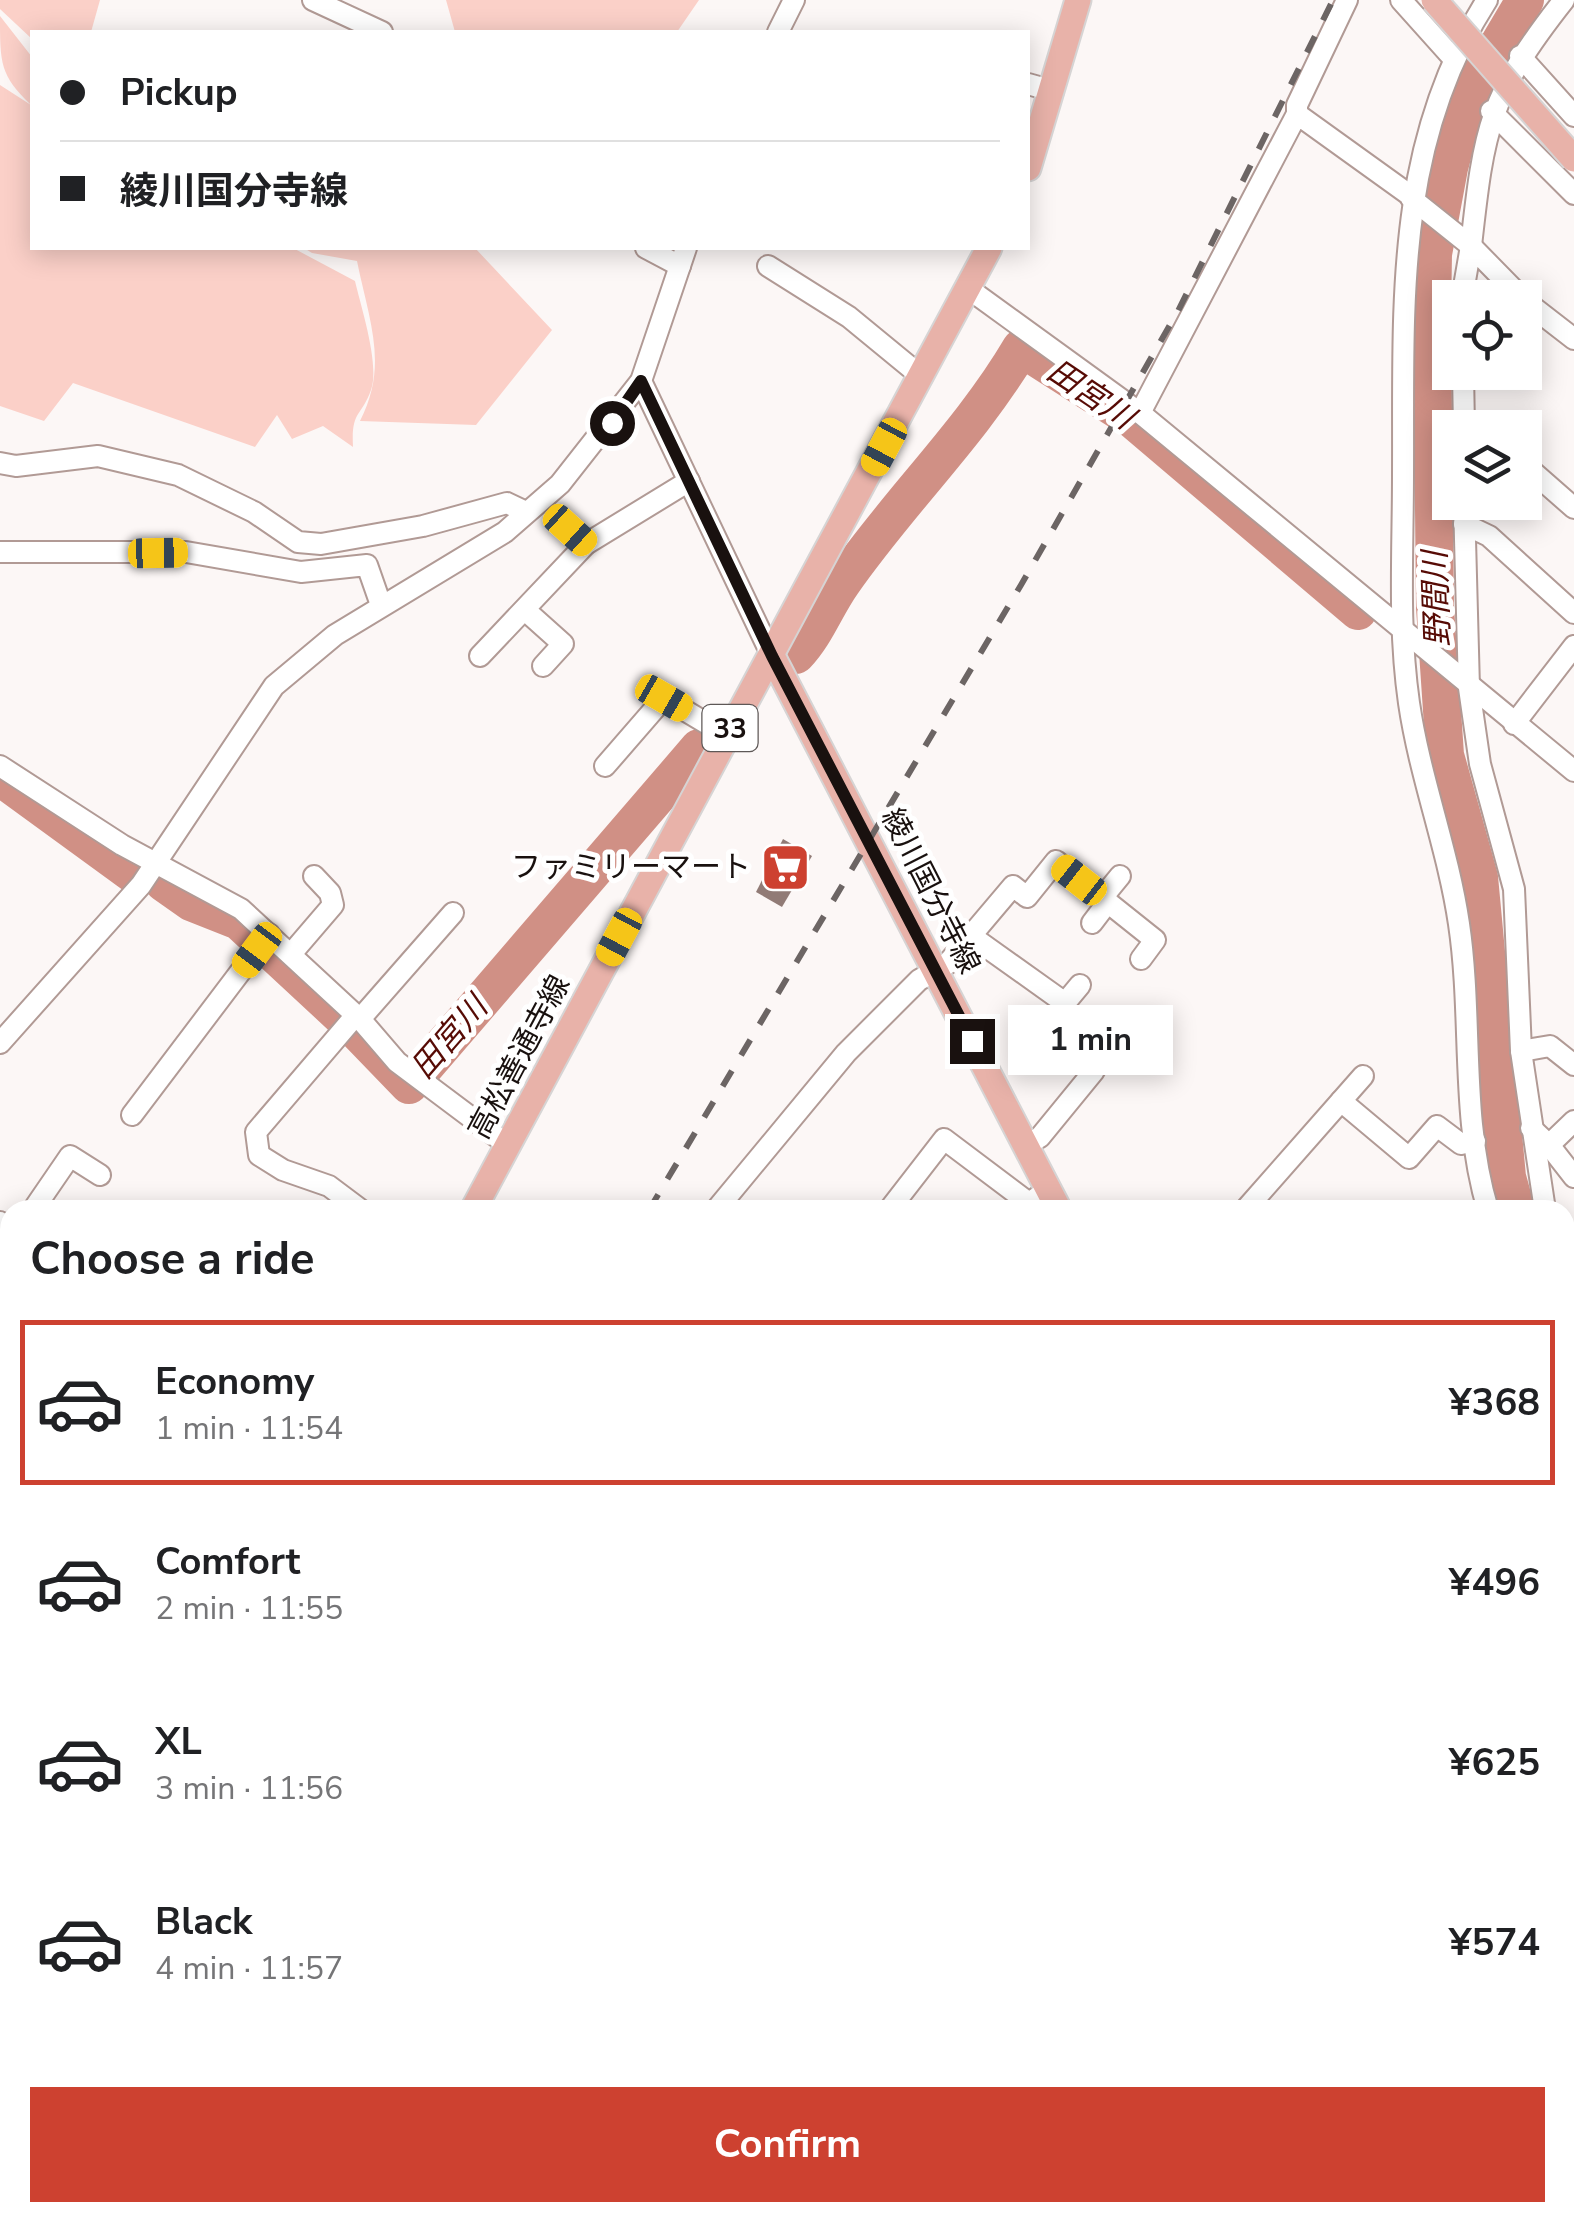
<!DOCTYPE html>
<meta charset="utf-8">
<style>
:root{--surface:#fff;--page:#f2f2f2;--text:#202124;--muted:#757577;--line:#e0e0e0;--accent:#cd4130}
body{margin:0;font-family:"Nunito Sans","Noto Sans JP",sans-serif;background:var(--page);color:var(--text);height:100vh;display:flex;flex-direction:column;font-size:38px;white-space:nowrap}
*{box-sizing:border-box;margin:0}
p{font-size:32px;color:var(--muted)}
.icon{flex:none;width:55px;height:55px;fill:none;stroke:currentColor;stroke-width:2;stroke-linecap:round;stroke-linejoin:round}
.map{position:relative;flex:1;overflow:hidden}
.panel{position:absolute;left:0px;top:1200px;width:1575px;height:1022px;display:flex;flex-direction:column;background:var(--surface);border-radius:30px 30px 0 0;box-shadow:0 5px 25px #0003}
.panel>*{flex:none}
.banner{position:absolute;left:30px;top:30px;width:1000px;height:220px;border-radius:0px;box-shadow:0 5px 25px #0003;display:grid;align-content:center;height:220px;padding:0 30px;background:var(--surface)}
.controls{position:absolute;left:1432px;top:280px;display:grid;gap:20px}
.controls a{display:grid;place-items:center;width:110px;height:110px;border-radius:0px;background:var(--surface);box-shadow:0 5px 25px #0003;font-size:50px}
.end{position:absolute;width:45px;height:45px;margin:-22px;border:12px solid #19110f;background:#fff;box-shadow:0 0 0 5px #fff}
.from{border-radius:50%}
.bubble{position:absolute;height:70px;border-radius:0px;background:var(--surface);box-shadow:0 5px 25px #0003;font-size:32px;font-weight:700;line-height:70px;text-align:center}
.car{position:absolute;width:30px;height:60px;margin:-30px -15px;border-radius:12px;box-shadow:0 0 8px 2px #0007;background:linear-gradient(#f5c518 24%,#345 0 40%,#f5c518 0 76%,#345 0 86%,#f5c518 0)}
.banner b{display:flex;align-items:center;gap:35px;height:95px;font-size:38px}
.banner b+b{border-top:2px solid var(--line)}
.banner i{width:25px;height:25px;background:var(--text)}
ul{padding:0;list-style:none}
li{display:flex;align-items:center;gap:30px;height:165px;margin:0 20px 15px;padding:0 10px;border:5px solid transparent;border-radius:0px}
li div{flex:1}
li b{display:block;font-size:38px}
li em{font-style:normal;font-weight:700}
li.current{border-color:var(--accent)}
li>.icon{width:90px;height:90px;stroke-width:1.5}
h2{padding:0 30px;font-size:45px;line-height:120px}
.button{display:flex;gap:20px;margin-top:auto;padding:20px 30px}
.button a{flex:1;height:115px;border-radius:0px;background:var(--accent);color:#fff;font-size:40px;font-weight:700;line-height:115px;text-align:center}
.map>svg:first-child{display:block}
.green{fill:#fbd0c8}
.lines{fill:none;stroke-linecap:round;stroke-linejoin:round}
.river{stroke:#d09085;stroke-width:38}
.building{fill:#917b76}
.minor-casing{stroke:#b19a95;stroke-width:24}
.major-casing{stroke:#d6d4d4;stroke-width:29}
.minor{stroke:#fff;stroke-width:20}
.major{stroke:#e8b2a9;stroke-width:25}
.rail{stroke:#6c6564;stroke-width:6;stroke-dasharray:18 18;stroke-linecap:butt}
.major-bridge-casing{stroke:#d6d4d4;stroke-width:29;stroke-linecap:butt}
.major-bridge{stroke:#e8b2a9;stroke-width:25}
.route{stroke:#19110f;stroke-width:12}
.labels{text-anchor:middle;stroke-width:10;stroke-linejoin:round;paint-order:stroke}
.shield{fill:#fff;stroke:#5e5857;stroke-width:2.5}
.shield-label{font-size:28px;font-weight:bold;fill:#19110f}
.poi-label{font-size:30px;fill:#19110f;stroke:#fff;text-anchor:end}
.street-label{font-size:30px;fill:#19110f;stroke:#fff}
.water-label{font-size:32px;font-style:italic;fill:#570b05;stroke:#fff}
</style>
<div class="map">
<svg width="1574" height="2221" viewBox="0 0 1574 2221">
<rect width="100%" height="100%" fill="#fcf7f6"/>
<!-- green -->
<g class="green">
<polygon points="0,0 100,0 91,32 32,32 32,39 0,9"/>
<polygon points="446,0 699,0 677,32 455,32"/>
<path d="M 0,16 L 32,57 L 32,248 L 293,248 L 355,281 C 361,307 380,365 371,390 C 361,418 351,410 353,447 L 323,426 L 292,439 L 277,415 L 255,447 L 73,383 L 44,421 L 0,406 L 0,85 L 31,105 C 0,75 0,64 0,16 Z"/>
<path d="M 304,248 L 475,248 L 552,330 L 476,425 L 360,421 C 389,365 369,321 357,261 L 312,253 Z"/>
</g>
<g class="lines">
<!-- river -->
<g class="river">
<path d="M 796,655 C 816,634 825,607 842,583 C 898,502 971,433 1021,348 L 1132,419 L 1358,611"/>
<polyline points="0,777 133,874"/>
<polyline points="164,883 191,902 239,921 353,1027 409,1085 699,748"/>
<polyline points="1516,1210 1507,1177 1479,877 1445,755 1435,607 1432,314 1433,254 1449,168 1468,96 1525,0"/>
<polyline points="1565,1298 1574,1309"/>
</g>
</g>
<!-- building -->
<polygon class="building" points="783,839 812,856 782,907 756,892"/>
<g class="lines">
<defs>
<g id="minor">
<polyline points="313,0 382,32"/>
<polyline points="1401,0 1453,58"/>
<path d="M 1487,0 C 1393,146 1404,310 1403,476 C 1403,552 1398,627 1409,703 C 1420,778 1448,849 1459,924 C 1473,1018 1460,1117 1488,1210"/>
<polyline points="778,32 794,0"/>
<polyline points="1520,56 1574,116"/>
<polyline points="1028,84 1053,91"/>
<polyline points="1491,111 1574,194"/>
<polyline points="1297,114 1297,105 1347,0"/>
<path d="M 1411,198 L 1471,246 C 1484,128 1489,95 1564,0"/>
<polyline points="646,248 680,266"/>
<polyline points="768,266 849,317 922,377"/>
<polyline points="969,289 1140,413 1574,771"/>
<polyline points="1462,298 1471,246 1522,298"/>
<polyline points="1525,301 1574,339"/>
<polyline points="1463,372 1464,428"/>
<polyline points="641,381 772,656"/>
<polyline points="1140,413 1297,114 1411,196"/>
<polyline points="0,463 16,466 98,456 178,475 254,512 298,542 321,544 423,526 507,503 526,512"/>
<polyline points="1525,465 1574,508"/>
<polyline points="1464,502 1469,688 1480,764 1514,889 1521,1051 1545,1210"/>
<polyline points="1464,524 1489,536 1574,613"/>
<polyline points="569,529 586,544"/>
<polyline points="0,552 186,552 301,572 367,565 381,605"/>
<polyline points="525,610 563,644 543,666"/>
<polyline points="480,656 586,544 689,481"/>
<polyline points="1514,724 1574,646"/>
<polyline points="0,766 122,845 241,909 360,1019 397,1062 509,1146"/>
<polyline points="605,766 664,698 726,735"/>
<polyline points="1102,898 1120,876"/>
<polyline points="1092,923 1108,902"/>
<polyline points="971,936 1065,1003 1080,985"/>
<polyline points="291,954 333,905 330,893 314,876"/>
<polyline points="356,1015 256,1132 259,1155 283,1170 329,1186 361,1210"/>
<polyline points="360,1019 453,913"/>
<polyline points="0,1043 141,885 274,686 335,635 505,532 560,484 641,381 686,248"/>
<polyline points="1521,1051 1550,1046 1574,1065"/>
<polyline points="1341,1101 1363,1076"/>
<polyline points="132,1115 269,934"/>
<polyline points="1531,1128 1549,1145 1574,1121"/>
<polyline points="1549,1145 1574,1177"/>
<polyline points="1025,1146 1040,1137 1094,1071"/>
<polyline points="33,1210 70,1156 100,1175"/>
<polyline points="716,1210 846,1053 919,980 947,964 1013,886 1027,897 1056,861 1155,940 1141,959"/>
<polyline points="889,1210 944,1139 1029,1203 1048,1190"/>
<polyline points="1245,1210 1341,1101 1409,1158 1437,1126 1461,1144 1475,1141"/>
<polyline points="0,1222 10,1228"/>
<polyline points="1565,1245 1574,1258"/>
<polyline points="0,1258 10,1244"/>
<polyline points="1565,1292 1574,1286"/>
<polyline points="1565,1342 1574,1351"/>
<polyline points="0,1367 10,1376"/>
<polyline points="0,1564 10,1557"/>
<polyline points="0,1889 10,1897"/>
<polyline points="672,2212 684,2221"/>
<polyline points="63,2221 68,2212"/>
<polyline points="513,2221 529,2212"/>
<polyline points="747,2221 755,2212"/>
<polyline points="1395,2221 1402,2212"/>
</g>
<g id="major">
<polyline points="1028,168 1078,0"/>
<polyline points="772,656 1059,1210"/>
<polyline points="473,1210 989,248"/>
<polyline points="0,1963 10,1948"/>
<polyline points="1565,2197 1574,2215"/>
</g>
</defs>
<!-- minor casing -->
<use href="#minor" class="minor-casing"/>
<!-- major casing -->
<use href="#major" class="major-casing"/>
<!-- minor -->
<use href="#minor" class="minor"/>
<!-- major -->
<use href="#major" class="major"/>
<!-- rail -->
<g class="rail">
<polyline points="649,1210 1021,585 1178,311 1333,0"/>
<polyline points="31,2221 36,2212"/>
</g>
<defs>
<polyline id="major-bridge" points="1434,0 1574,159"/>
</defs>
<!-- major-bridge casing -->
<use href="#major-bridge" class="major-bridge-casing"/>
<!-- major-bridge -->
<use href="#major-bridge" class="major-bridge"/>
</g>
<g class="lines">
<!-- route -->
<polyline class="route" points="612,423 641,381 772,656 972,1041"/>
</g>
<!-- icons -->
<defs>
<symbol id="supermarket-square" viewBox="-11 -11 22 22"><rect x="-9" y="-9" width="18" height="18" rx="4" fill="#cd4130" stroke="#fff"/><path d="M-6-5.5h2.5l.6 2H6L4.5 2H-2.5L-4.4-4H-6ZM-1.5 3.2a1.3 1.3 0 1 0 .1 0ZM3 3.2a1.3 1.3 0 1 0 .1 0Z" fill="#fff"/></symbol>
</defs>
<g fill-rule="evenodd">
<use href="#supermarket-square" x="758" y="840" width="55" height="55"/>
</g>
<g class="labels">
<!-- shield labels -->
<rect class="shield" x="702.5" y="705" width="55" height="46" rx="8"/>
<g class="shield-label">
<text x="730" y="738">33</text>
</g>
<!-- poi labels -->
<g class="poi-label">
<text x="751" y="877">ファミリーマート</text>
</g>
<!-- street labels -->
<g class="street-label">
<text transform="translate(931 891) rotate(63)" y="10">綾川国分寺線</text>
<text transform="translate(519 1057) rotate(-62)" y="10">高松善通寺線</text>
</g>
<!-- water labels -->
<g class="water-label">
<text transform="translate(1091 394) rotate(34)" y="11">田宮川</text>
<text transform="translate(1436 599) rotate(-92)" y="11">野間川</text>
<text transform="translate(449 1037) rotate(-49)" y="11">田宮川</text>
</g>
</g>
</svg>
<div class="controls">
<a><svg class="icon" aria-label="locate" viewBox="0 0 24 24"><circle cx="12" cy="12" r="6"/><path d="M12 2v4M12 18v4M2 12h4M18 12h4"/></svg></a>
<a><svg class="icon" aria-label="layers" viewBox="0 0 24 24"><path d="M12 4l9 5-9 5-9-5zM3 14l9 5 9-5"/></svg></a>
</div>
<i class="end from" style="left:612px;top:423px"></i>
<i class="end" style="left:972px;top:1041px"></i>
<div class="bubble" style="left:1008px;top:1005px;width:165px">1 min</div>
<i class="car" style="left:884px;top:447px;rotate:208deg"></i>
<i class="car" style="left:570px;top:530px;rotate:132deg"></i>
<i class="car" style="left:158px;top:553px;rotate:89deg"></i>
<i class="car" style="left:664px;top:698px;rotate:120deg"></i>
<i class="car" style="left:1079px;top:880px;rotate:308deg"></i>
<i class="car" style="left:619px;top:937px;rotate:208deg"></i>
<i class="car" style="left:257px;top:950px;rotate:217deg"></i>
<div class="banner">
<b><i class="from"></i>Pickup</b>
<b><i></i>綾川国分寺線</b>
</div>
<section class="panel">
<h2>Choose a ride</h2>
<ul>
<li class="current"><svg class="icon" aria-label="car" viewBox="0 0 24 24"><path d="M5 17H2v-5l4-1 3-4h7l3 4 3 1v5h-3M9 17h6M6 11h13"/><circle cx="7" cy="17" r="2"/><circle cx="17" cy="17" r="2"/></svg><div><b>Economy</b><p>1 min · 11:54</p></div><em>¥368</em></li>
<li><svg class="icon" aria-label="car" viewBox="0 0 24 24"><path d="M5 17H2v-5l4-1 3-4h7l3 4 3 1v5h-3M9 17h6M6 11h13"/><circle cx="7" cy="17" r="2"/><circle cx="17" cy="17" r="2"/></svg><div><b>Comfort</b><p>2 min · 11:55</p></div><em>¥496</em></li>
<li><svg class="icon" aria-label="car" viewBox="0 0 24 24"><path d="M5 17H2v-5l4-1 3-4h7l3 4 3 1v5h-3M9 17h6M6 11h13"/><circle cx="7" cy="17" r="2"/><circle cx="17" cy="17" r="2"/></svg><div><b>XL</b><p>3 min · 11:56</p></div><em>¥625</em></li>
<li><svg class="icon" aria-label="car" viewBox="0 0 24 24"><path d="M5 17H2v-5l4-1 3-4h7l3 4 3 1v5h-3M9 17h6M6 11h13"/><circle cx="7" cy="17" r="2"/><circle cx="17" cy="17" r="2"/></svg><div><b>Black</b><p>4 min · 11:57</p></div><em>¥574</em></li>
</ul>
<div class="button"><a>Confirm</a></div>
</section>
</div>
